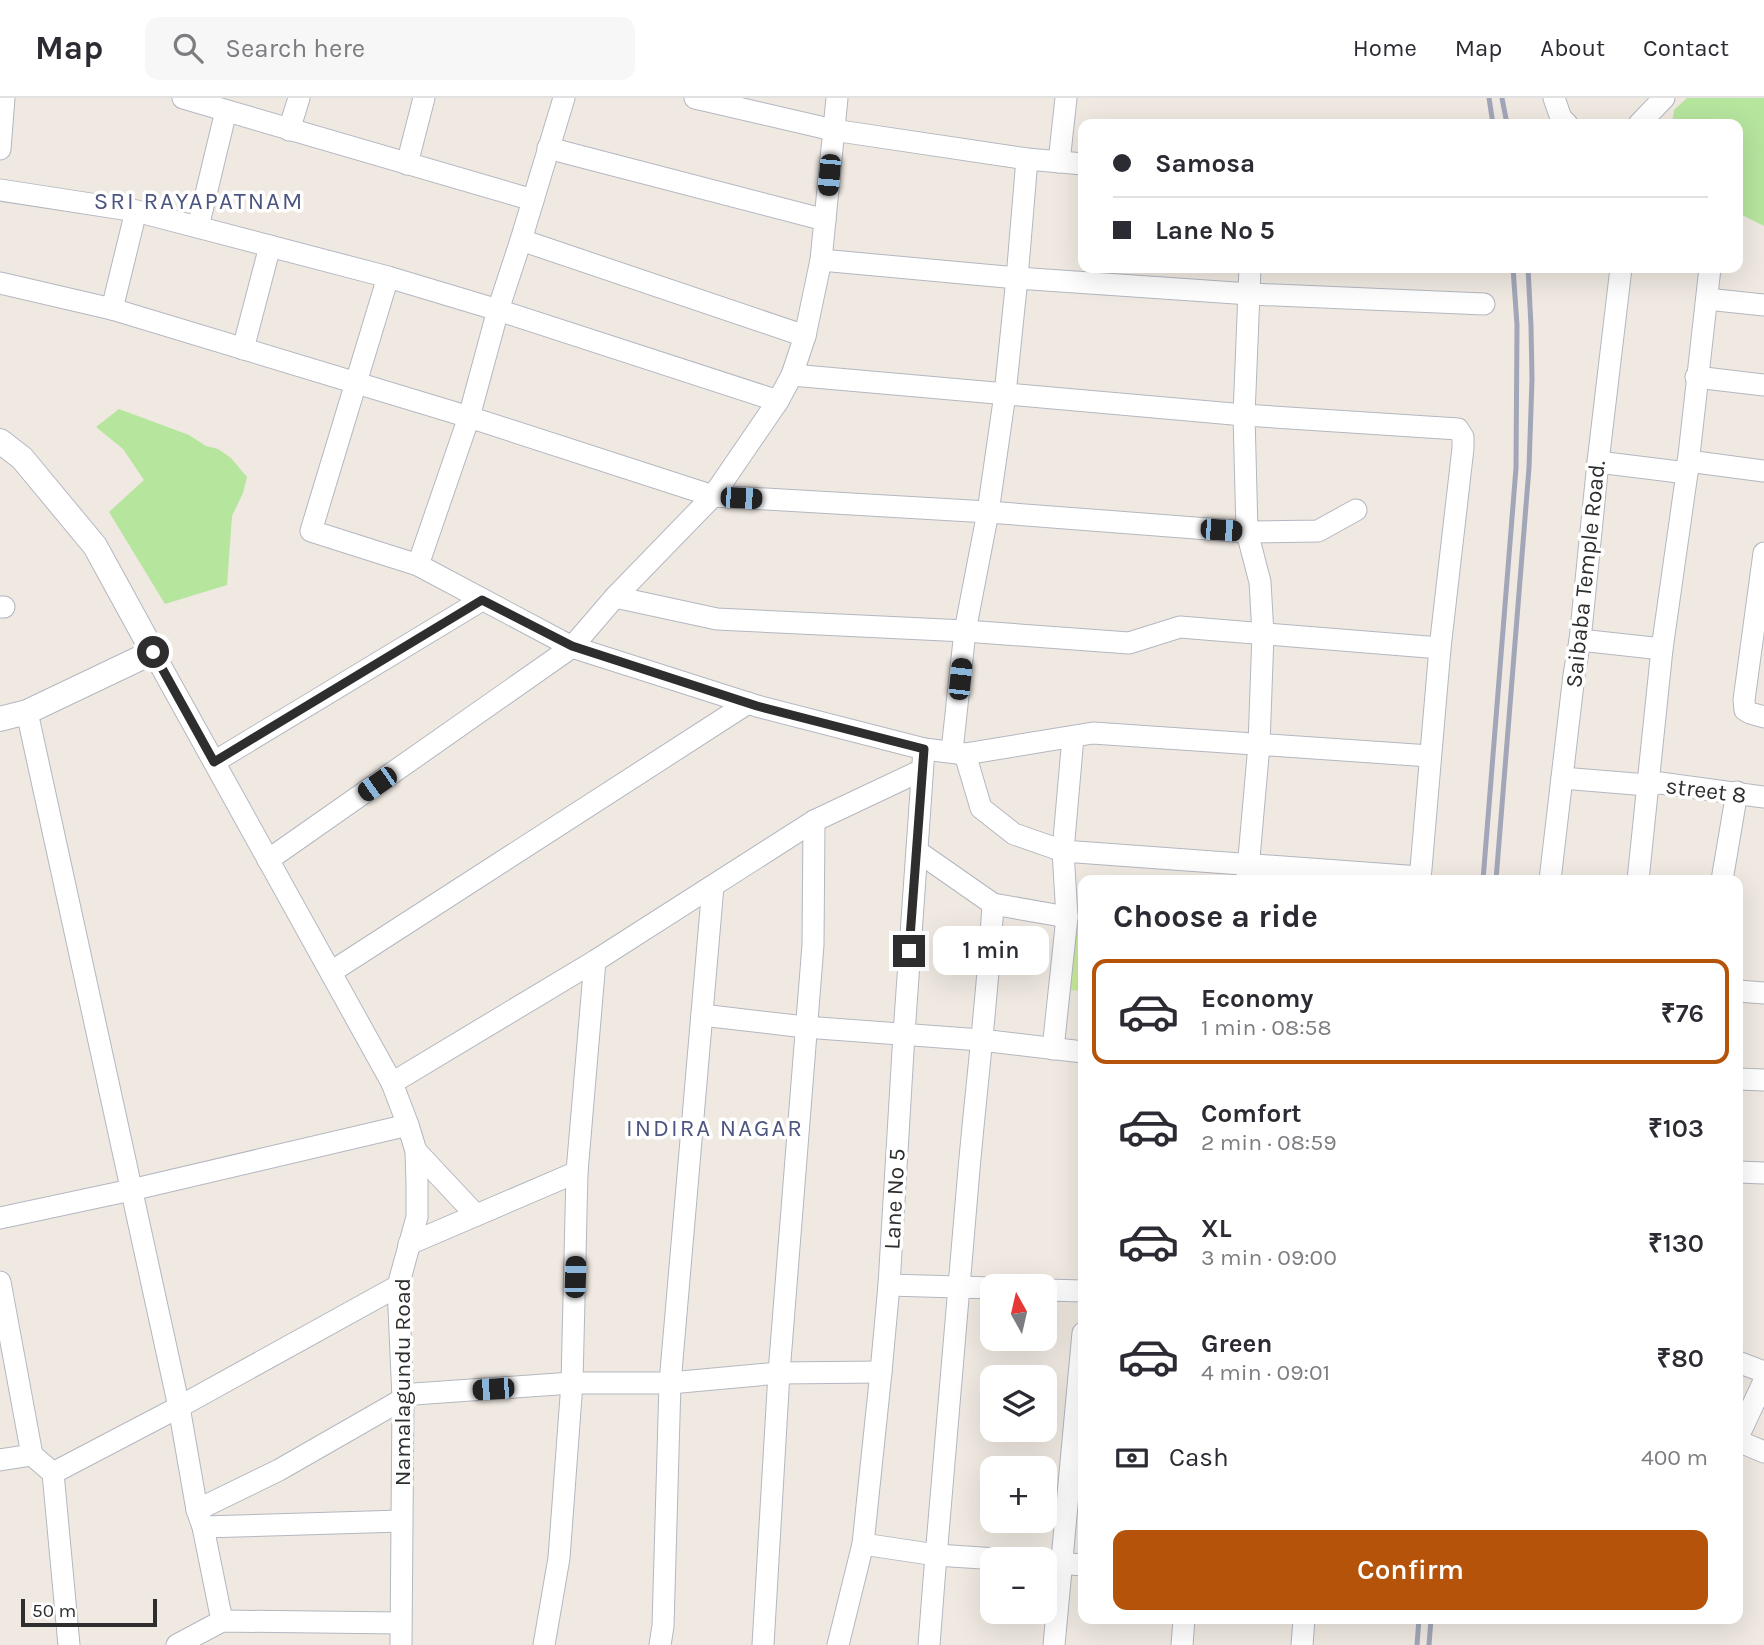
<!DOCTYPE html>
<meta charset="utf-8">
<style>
:root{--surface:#fff;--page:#f7f7f7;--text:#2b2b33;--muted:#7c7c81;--line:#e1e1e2;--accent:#b45309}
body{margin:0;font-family:Karla,sans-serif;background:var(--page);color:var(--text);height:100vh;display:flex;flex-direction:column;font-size:26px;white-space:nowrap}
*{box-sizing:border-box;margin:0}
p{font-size:23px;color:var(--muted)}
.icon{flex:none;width:38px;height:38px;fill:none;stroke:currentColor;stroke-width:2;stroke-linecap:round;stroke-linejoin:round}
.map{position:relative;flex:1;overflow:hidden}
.side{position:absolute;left:1078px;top:777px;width:665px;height:749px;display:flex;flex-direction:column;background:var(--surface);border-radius:14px;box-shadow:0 7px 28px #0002}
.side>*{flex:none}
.banner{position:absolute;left:1078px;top:21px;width:665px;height:154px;border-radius:14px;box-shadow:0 7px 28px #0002;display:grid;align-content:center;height:154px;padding:0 35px;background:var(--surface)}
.needle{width:46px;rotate:352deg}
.buttons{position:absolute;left:980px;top:1176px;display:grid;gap:14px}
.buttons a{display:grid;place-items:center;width:77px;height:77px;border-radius:14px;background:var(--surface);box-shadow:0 7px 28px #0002;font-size:35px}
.scale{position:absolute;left:21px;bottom:18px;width:136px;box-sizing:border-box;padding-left:7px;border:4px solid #2e2e2e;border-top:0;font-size:19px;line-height:24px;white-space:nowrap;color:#2e2e2e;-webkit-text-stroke:5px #fff;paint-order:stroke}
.end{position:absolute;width:32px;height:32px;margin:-16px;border:9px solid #2e2e2e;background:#fff;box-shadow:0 0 0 4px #fff}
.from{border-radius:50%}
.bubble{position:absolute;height:49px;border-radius:14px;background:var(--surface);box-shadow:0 7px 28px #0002;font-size:23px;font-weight:600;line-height:49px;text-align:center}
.car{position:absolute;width:21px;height:42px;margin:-21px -10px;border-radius:9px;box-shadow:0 0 5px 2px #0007;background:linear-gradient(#222 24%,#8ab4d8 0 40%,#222 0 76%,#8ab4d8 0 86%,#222 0)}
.banner b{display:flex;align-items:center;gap:24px;height:66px;font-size:26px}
.banner b+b{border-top:2px solid var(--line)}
.banner i{width:18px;height:18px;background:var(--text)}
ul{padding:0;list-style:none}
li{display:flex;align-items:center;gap:21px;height:105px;margin:0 14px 10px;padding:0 21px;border:4px solid transparent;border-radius:14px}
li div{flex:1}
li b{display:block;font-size:26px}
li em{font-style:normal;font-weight:600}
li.selected{border-color:var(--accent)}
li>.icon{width:63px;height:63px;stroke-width:1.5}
h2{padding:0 35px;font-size:32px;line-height:84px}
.pay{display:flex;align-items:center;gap:18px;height:77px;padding:0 35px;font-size:26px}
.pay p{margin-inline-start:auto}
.button{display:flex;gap:14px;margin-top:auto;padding:14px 35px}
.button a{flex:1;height:80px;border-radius:14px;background:var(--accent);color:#fff;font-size:28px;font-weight:600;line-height:80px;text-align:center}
header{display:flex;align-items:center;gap:42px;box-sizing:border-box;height:98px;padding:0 35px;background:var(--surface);border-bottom:2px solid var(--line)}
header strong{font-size:33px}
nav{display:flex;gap:38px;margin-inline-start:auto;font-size:24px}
.search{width:490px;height:63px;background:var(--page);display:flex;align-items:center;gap:18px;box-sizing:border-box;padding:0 24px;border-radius:14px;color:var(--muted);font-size:26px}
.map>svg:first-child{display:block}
.green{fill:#b6e59e}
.pitch{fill:#c9ec9a}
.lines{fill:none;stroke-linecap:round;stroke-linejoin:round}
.minor-casing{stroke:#b4b7c1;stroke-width:23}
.tertiary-casing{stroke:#b4b7c1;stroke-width:26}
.minor{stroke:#fff;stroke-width:21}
.tertiary{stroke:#fff;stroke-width:24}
.rail{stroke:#a3a6b8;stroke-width:5}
.route{stroke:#2e2e2e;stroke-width:9}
.labels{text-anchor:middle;stroke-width:7;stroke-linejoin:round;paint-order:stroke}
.street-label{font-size:23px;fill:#2e2e2e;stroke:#fff}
.neighbourhood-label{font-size:24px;letter-spacing:2px;fill:#4d5680;stroke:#fff}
</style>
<header>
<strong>Map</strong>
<div class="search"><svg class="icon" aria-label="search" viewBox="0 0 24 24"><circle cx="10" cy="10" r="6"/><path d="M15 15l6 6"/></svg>Search here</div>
<nav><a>Home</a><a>Map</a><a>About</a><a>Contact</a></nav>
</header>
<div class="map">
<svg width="1764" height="1547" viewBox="0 0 1764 1547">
<rect width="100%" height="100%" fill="#efe9e1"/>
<!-- green -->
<g class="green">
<polygon points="1687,0 1764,0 1764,128 1738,115 1738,26 1672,26 1674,12"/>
<polygon points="119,311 189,337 206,348 218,351 231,360 247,379 243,395 232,418 227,487 165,506 109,414 144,382 123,351 96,329"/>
</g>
<!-- pitch -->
<polygon class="pitch" points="1075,814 1083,815 1083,893 1070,892"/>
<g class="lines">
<defs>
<g id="minor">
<polyline points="183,0 533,102"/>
<polyline points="695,0 833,32 1027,61 1083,66"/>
<polyline points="1554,0 1561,20 1567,26"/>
<polyline points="1639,26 1664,0"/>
<polyline points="289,32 299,0"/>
<polyline points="548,50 825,122"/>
<polyline points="0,51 4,0"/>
<polyline points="1059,64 1066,0"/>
<polyline points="407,66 424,0"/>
<polyline points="0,92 136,113 388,179 498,212 778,303"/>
<polyline points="198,129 226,13"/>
<polyline points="521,142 805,238"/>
<polyline points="821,162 1017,180 1250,196 1484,206"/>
<polyline points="388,179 311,433 418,467 572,549 757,608 924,651 965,656 1093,635 1430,658"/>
<polyline points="0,185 112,211 469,319 713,398 988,414 1247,434 1318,433 1356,412"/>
<polyline points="1707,201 1764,207"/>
<polyline points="112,211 136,113"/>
<polyline points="243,251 270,148"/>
<polyline points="792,277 1244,317 1458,331 1463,339 1463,350 1440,550"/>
<polyline points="1696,279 1764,287"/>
<polyline points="1688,363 1764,373"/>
<polyline points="1598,364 1687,375"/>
<polyline points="1764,455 1744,602 1745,612 1750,615 1764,619"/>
<polyline points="418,467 469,319 498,212 521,142 564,0"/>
<polyline points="615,499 717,521 965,533 1129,545 1180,529 1440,550 1420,782"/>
<polyline points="0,509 4,509"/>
<polyline points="1580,542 1662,551"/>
<polyline points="153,554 392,985 408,1027 416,1053 417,1086 417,1119 398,1188 403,1301 401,1547"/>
<polyline points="27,614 179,1309 197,1412 203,1429 222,1523"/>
<polyline points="952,653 965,533 988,414 1005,296 1017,180 1027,61"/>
<polyline points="965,656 981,710 1014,736 1063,753 1073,639"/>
<polyline points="214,664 482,502"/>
<polyline points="1562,680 1647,687 1660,685 1764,699"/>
<polyline points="917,753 993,806"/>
<polyline points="268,762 572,549 615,499 713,398 778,303 792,277 805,238 821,162 837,0"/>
<polyline points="1247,782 1259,647 1263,536 1260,484 1247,434 1244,317 1250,170"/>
<polyline points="1550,782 1574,577 1580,542 1598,364 1621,170"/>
<polyline points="1638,782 1662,551 1687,375 1710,170"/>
<polyline points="1722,782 1737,694"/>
<polyline points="331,874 748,605"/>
<polyline points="1738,893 1764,895"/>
<polyline points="702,917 805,929 981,942 1083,954"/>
<polyline points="1053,951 1067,819 1063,753 1420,779"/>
<polyline points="1738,981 1764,982"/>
<polyline points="392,985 595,863 814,723 922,672"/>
<polyline points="416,1053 476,1117"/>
<polyline points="1738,1074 1764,1075"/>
<polyline points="0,1120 131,1092 408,1027"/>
<polyline points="409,1146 577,1074"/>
<polyline points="0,1184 32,1357 53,1375"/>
<polyline points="889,1187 992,1190"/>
<polyline points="1045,1192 1083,1193"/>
<polyline points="1738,1264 1764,1274"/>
<polyline points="1738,1339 1764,1283"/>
<polyline points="1738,1343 1764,1354"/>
<polyline points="0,1362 32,1357"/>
<polyline points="197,1412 279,1372 403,1301 414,1296 572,1285 670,1285 779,1275 881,1274"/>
<polyline points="203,1429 401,1423"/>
<polyline points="863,1446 936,1457 997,1461"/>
<polyline points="1045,1464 1083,1467"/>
<polyline points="69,1547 53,1375 179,1309 398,1188"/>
<polyline points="177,1547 222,1523 400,1525"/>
<polyline points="544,1547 559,1460 572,1285 577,1074 595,863"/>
<polyline points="660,1547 663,1528 670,1285 713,788"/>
<polyline points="763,1547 779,1275 813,847 814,723"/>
<polyline points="838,1547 863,1446 881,1274 889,1187 904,936 924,651"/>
<path d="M 929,1547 C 941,1388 955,1229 969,1071 C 977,982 988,894 993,806 L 1067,819"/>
<polyline points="1054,1547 1083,1235"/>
<polyline points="1182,1547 1184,1521"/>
<polyline points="1302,1547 1304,1521"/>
</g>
<polyline id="tertiary" points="0,343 22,360 95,448 153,554 27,614 0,621"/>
</defs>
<!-- minor casing -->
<use href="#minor" class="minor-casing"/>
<!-- tertiary casing -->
<use href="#tertiary" class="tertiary-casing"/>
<!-- minor -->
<use href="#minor" class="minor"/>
<!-- tertiary -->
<use href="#tertiary" class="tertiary"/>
<!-- rail -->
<g class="rail">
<polyline points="1489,0 1493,26"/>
<polyline points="1502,0 1507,26"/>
<polyline points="1483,782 1516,370 1517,227 1513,170"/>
<polyline points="1496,782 1529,370 1532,281 1531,228 1528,170"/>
<polyline points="1417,1547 1419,1521"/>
<polyline points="1429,1547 1431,1521"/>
</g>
</g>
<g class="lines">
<!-- route -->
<polyline class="route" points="153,554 214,664 482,502 572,548 757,608 924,651 909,853"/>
</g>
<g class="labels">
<!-- street labels -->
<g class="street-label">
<text transform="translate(1585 476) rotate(-84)" y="8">Saibaba Temple Road.</text>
<text transform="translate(1706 692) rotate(7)" y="8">street 8</text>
<text transform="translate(894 1101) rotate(-87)" y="8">Lane No 5</text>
<text transform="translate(402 1284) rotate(-90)" y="8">Namalagundu Road</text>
</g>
<!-- neighbourhood labels -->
<g class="neighbourhood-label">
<text x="199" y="111">SRI RAYAPATNAM</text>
<text x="715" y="1038">INDIRA NAGAR</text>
</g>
</g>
</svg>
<div class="buttons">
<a><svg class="needle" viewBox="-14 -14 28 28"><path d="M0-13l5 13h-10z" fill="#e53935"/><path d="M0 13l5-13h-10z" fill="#7c7c81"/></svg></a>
<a><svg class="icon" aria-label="layers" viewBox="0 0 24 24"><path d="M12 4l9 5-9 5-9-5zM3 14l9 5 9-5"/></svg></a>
<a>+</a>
<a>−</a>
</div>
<div class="scale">50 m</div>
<i class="end from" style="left:153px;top:554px"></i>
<i class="end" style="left:909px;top:853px"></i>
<div class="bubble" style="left:933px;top:828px;width:116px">1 min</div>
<i class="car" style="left:829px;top:77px;rotate:185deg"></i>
<i class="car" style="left:741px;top:400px;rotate:93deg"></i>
<i class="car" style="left:1221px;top:432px;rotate:94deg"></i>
<i class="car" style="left:960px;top:581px;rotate:6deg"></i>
<i class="car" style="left:377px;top:686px;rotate:235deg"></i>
<i class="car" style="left:575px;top:1179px;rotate:2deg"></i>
<i class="car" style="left:493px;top:1291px;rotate:266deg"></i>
<div class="banner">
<b><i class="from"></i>Samosa</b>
<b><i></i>Lane No 5</b>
</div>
<section class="side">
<h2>Choose a ride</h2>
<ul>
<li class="selected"><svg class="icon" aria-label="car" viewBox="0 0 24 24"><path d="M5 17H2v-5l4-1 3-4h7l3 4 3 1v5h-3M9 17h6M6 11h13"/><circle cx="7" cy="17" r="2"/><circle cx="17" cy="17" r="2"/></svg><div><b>Economy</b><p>1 min · 08:58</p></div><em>₹76</em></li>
<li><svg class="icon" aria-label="car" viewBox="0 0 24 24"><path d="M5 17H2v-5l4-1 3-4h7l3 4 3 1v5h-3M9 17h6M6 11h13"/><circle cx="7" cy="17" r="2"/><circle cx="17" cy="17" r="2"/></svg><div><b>Comfort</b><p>2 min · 08:59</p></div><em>₹103</em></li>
<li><svg class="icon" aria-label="car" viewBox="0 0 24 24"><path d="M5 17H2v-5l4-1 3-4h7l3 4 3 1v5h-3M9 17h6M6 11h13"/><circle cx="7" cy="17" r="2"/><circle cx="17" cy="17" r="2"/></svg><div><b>XL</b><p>3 min · 09:00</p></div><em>₹130</em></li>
<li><svg class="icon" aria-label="car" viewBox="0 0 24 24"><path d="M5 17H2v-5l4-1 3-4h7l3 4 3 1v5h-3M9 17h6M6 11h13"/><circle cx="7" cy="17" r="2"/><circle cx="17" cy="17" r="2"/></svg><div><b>Green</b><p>4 min · 09:01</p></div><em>₹80</em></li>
</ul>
<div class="pay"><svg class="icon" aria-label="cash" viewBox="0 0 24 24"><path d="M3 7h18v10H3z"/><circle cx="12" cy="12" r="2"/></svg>Cash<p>400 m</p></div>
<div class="button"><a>Confirm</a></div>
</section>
</div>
